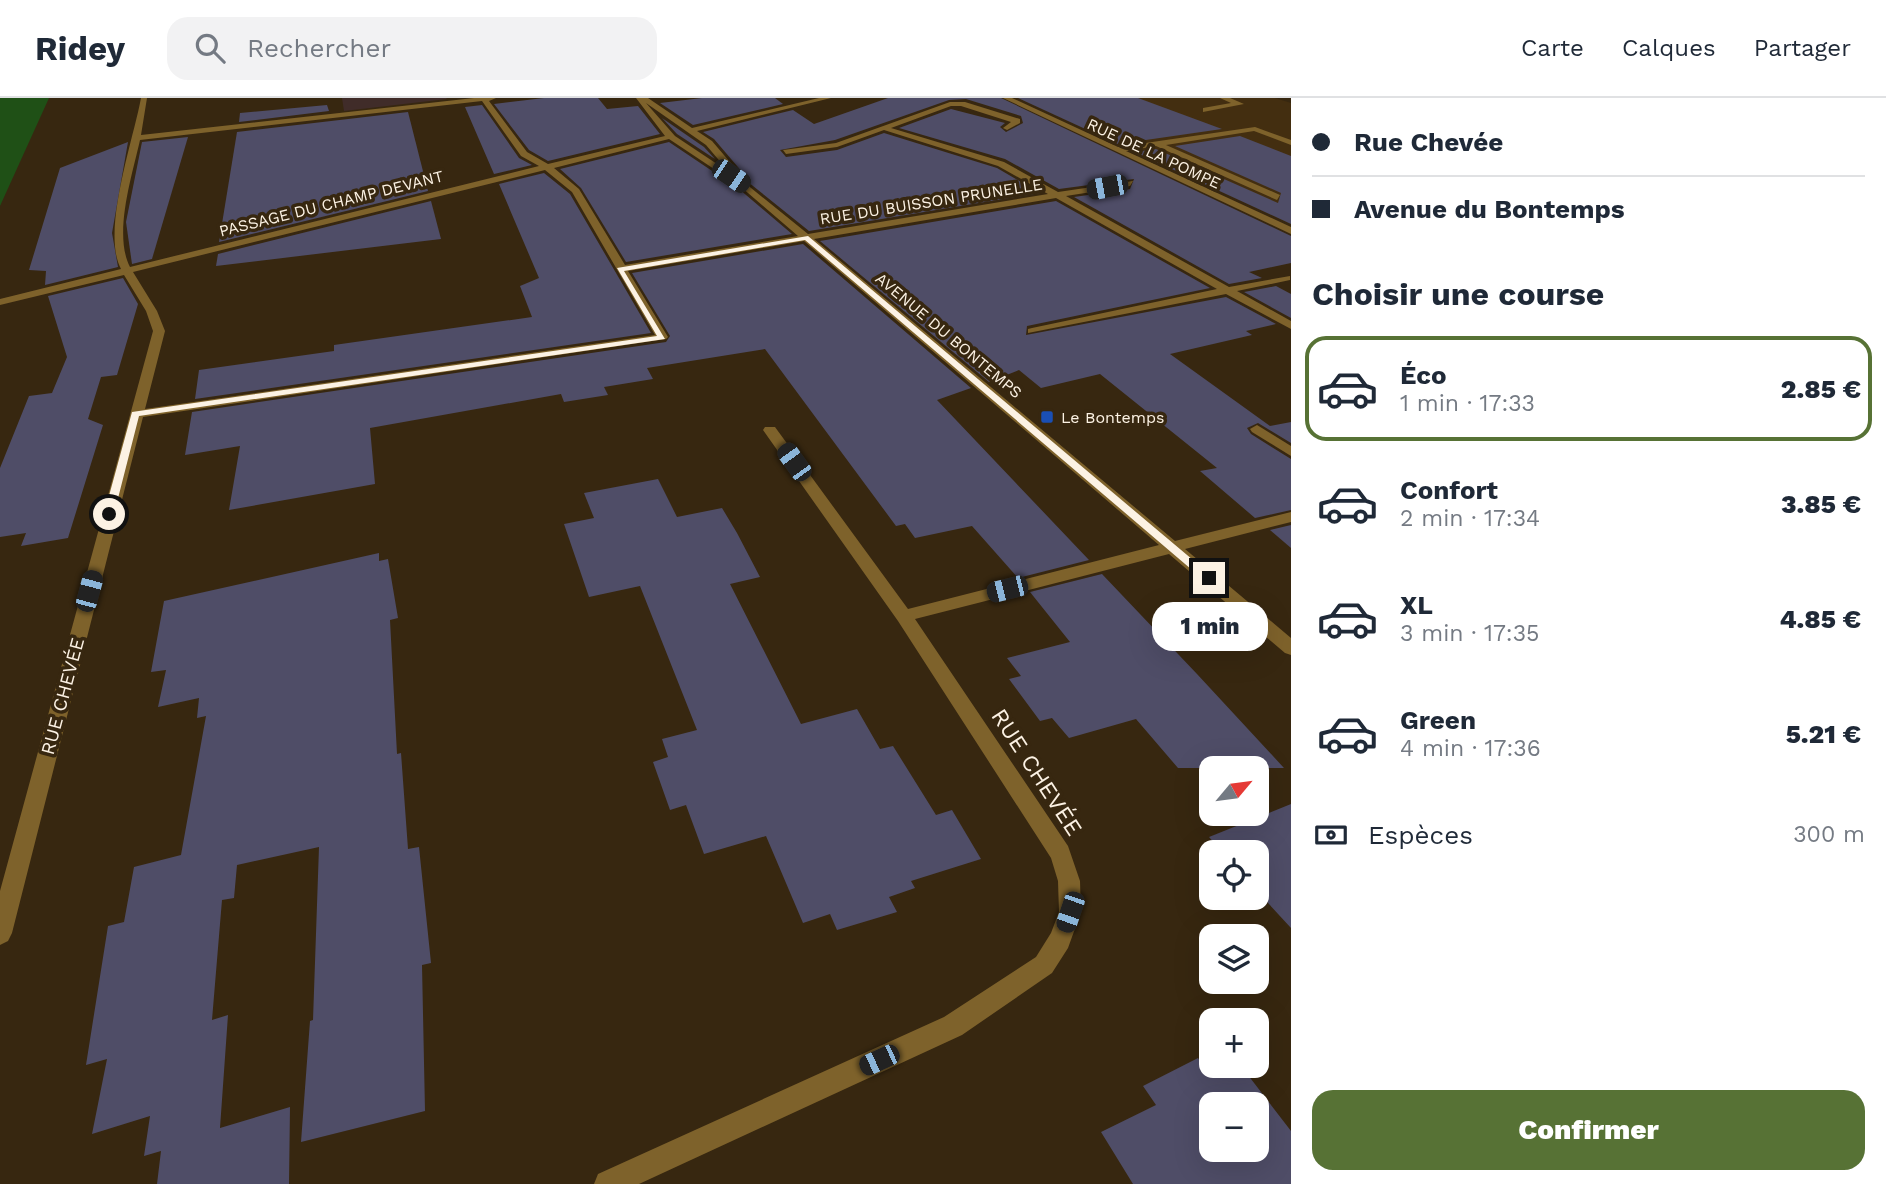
<!DOCTYPE html>
<html lang="fr">
<meta charset="utf-8">
<style>
:root{--surface:#fff;--page:#f2f2f3;--text:#1f2937;--muted:#747a83;--line:#e0e1e3;--accent:#577235}
body{margin:0;font-family:"Work Sans",sans-serif;background:var(--page);color:var(--text);height:100vh;display:flex;flex-direction:column;font-size:26px;white-space:nowrap}
*{box-sizing:border-box;margin:0}
p{font-size:23px;color:var(--muted)}
.icon{flex:none;width:38px;height:38px;fill:none;stroke:currentColor;stroke-width:2;stroke-linecap:round;stroke-linejoin:round}
.map{position:relative;flex:1;overflow:hidden}
.details{display:flex;flex-direction:column;background:var(--surface);width:595px}
.details>*{flex:none}
.top-card{display:grid;align-content:center;height:154px;padding:0 21px;background:var(--surface)}
.needle{width:46px;rotate:61deg}
.buttons{position:absolute;left:1199px;top:658px;display:grid;gap:14px}
.buttons a{display:grid;place-items:center;width:70px;height:70px;border-radius:14px;background:var(--surface);box-shadow:0 7px 28px #0002;font-size:35px}
.end{position:absolute;width:32px;height:32px;margin:-16px;border:9px solid #fcf2e4;background:#111;box-shadow:0 0 0 4px #111}
.from{border-radius:50%}
.bubble{position:absolute;height:49px;border-radius:21px;background:var(--surface);box-shadow:0 7px 28px #0002;font-size:23px;font-weight:800;line-height:49px;text-align:center}
.car{position:absolute;width:21px;height:42px;margin:-21px -10px;border-radius:9px;box-shadow:0 0 5px 2px #0007;background:linear-gradient(#222 24%,#8ab4d8 0 40%,#222 0 76%,#8ab4d8 0 86%,#222 0)}
.top-card b{display:flex;align-items:center;gap:24px;height:66px;font-size:26px}
.top-card b+b{border-top:2px solid var(--line)}
.top-card i{width:18px;height:18px;background:var(--text)}
ul{padding:0;list-style:none}
li{display:flex;align-items:center;gap:21px;height:105px;margin:0 14px 10px;padding:0 7px;border:4px solid transparent;border-radius:21px}
li div{flex:1}
li b{display:block;font-size:26px}
li em{font-style:normal;font-weight:800}
li.current{border-color:var(--accent)}
li>.icon{width:63px;height:63px;stroke-width:1.5}
h2{padding:0 21px;font-size:32px;line-height:84px}
.pay{display:flex;align-items:center;gap:18px;height:77px;padding:0 21px;font-size:26px}
.pay p{margin-inline-start:auto}
.cta{display:flex;gap:14px;margin-top:auto;padding:14px 21px}
.cta a{flex:1;height:80px;border-radius:21px;background:var(--accent);color:#fff;font-size:28px;font-weight:800;line-height:80px;text-align:center}
header{display:flex;align-items:center;gap:42px;box-sizing:border-box;height:98px;padding:0 35px;background:var(--surface);border-bottom:2px solid var(--line)}
header strong{font-size:33px}
nav{display:flex;gap:38px;margin-inline-start:auto;font-size:24px}
.search{width:490px;height:63px;background:var(--page);display:flex;align-items:center;gap:18px;box-sizing:border-box;padding:0 24px;border-radius:21px;color:var(--muted);font-size:26px}
main{display:flex;flex:1;min-height:0}
.map>svg:first-child{display:block}
.built{fill:#432e10}
.education{fill:#402c29}
.green{fill:#1f5016}
.building{fill:#4f4d67;fill-rule:evenodd}
.lines{fill:none;stroke-linecap:round;stroke-linejoin:round}
.minor{fill:#7e622b;fill-rule:evenodd}
.route{fill:#fcf2e4}
.transit-dot{fill:#1a4fb4;stroke:#372710;stroke-width:2.5}
.labels{text-anchor:middle;stroke-width:7;stroke-linejoin:round;paint-order:stroke}
.far-street-label{font-size:16px;fill:#fcf2e4;stroke:#372710}
.far-poi-label{font-size:16px;fill:#fcf2e4;stroke:#372710;text-anchor:start}
.street-label{font-size:19px;fill:#fcf2e4;stroke:#372710}
.near-street-label{font-size:23px;fill:#fcf2e4;stroke:#372710}
</style>
<header>
<strong>Ridey</strong>
<div class="search"><svg class="icon" aria-label="search" viewBox="0 0 24 24"><circle cx="10" cy="10" r="6"/><path d="M15 15l6 6"/></svg>Rechercher</div>
<nav><a>Carte</a><a>Calques</a><a>Partager</a></nav>
</header>
<main>
<div class="map">
<svg width="1291" height="1086" viewBox="0 0 1291 1086">
<rect width="100%" height="100%" fill="#372710"/>
<!-- built -->
<polygon class="built" points="1028,0 1275,0 1291,5 1291,119"/>
<!-- education -->
<polygon class="education" points="342,0 446,0 447,1 344,13"/>
<!-- green -->
<polygon class="green" points="0,0 49,0 0,108"/>
<!-- building -->
<g class="building">
<polygon points="544,0 598,0 607,11 638,8 660,36 548,63 529,52 494,6"/>
<polygon points="702,0 775,0 783,6 693,27 660,5"/>
<polygon points="888,0 1001,0 1291,138 1291,165 1249,174 1262,180 1229,186 1074,99 1130,91 1134,81 1059,91 1005,61 899,30 951,11 1005,25 1000,29 1006,34 1023,25 1021,18 966,1 949,2 835,42 780,52 786,59 837,52 884,35 997,70 1040,95 809,133 743,80 743,75 714,41 703,34 793,12 814,26"/>
<polygon points="1018,0 1138,0 1222,31 1118,46"/>
<polygon points="327,7 329,13 239,24 240,15"/>
<polygon points="482,7 519,60 532,67 494,76 465,9"/>
<polygon points="408,14 428,93 219,144 237,34"/>
<polygon points="662,20 704,49 715,61 677,36"/>
<polygon points="1240,38 1291,58 1291,126 1135,54 1156,51 1278,105 1281,95 1175,48"/>
<polygon points="188,39 152,161 132,166 126,124 142,44"/>
<polygon points="128,44 112,135 118,169 45,187 46,173 29,172 60,70"/>
<polygon points="669,44 739,91 792,136 626,164 581,90 560,71"/>
<polygon points="544,75 570,96 651,235 195,301 199,272 334,253 334,247 532,219 520,188 539,180 499,86"/>
<polygon points="431,103 441,141 216,168 218,156"/>
<polygon points="1056,103 1210,190 1027,228 1026,237 1226,199 1276,226 1246,233 1252,237 1170,256 1270,328 1291,324 1291,345 1258,325 1247,330 1251,336 1291,361 1291,412 1255,420 1200,373 1217,370 1100,276 1041,290 1019,272 989,284 820,143"/>
<polygon points="803,146 971,290 937,302 1089,462 1018,480 972,428 915,440 905,426 896,428 765,251 647,270 653,281 604,289 608,297 564,304 561,296 370,330 375,386 229,412 240,348 185,357 192,314 666,244 670,238 632,175"/>
<polygon points="123,180 138,206 117,277 101,279 88,321 103,327 68,440 21,448 26,435 0,439 0,370 29,298 52,295 67,259 48,198"/>
<polygon points="1276,188 1291,196 1291,220 1244,194"/>
<polygon points="658,381 677,419 722,410 737,435 760,479 730,486 801,626 857,611 880,651 893,648 936,717 952,712 981,761 911,783 915,790 889,799 897,814 837,832 830,816 803,825 766,738 704,756 686,707 670,712 653,664 668,659 662,641 697,632 640,488 589,499 564,426 594,420 584,395"/>
<polygon points="1291,427 1291,450 1270,432"/>
<polygon points="379,455 379,463 388,461 398,520 390,522 397,656 401,655 408,751 419,749 431,865 422,867 425,1013 301,1044 310,923 313,922 319,749 237,767 234,800 222,802 212,922 228,917 220,1030 290,1009 289,1086 157,1086 161,1053 144,1058 150,1018 92,1036 107,961 86,967 108,828 124,824 134,769 181,757 206,618 197,620 199,600 158,609 166,572 151,574 164,503"/>
<polygon points="1102,476 1197,576 1284,670 1178,670 1136,621 1069,640 1052,620 1040,623 1009,581 1021,578 1007,560 1070,544 1030,494"/>
<polygon points="1291,706 1291,830 1256,792 1256,754 1222,754 1209,739"/>
<path d="M 1198,960 L 1212,978 L 1241,968 L 1291,1033 L 1291,1086 L 1133,1086 L 1101,1034 L 1156,1007 L 1143,988 ZM 1211,1006 L 1256,1006 L 1256,1052 L 1211,1052 Z"/>
</g>
<g class="lines">
<!-- minor -->
<g class="minor">
<path d="M 141,0 L 147,0 L 141,37 L 474,0 L 496,0 L 489,3 L 527,54 L 548,66 L 665,38 L 636,0 L 648,0 L 692,30 L 819,0 L 831,0 L 697,33 L 712,43 L 741,77 L 740,81 L 808,136 L 1048,96 L 998,68 L 884,32 L 837,49 L 786,56 L 783,52 L 836,45 L 950,4 L 965,4 L 1020,21 L 1020,25 L 1007,32 L 1003,30 L 1011,24 L 961,8 L 951,8 L 891,30 L 1004,64 L 1058,94 L 1133,83 L 1130,88 L 1066,98 L 1229,189 L 1290,178 L 1290,182 L 1237,193 L 1291,223 L 1291,231 L 1226,196 L 1028,235 L 1028,231 L 1032,230 L 1217,191 L 1056,100 L 814,141 L 1175,443 L 1291,414 L 1291,424 L 1185,451 L 1291,540 L 1291,557 L 1285,555 L 1169,456 L 915,521 L 1068,748 L 1080,783 L 1081,814 L 1068,850 L 1052,875 L 962,937 L 639,1086 L 594,1086 L 598,1076 L 944,919 L 1036,859 L 1051,835 L 1059,814 L 1058,783 L 1051,760 L 898,523 L 763,332 L 765,329 L 775,329 L 908,511 L 1159,447 L 804,143 L 628,173 L 668,239 L 666,241 L 143,319 L 12,835 L 8,843 L 0,847 L 0,793 L 153,233 L 146,213 L 124,177 L 0,207 L 0,201 L 121,171 C 101,134 133,43 141,0 ZM 482,3 L 521,58 L 539,68 L 130,169 C 113,136 132,78 140,42 ZM 646,5 L 706,47 L 729,74 L 675,38 ZM 669,41 L 741,89 L 798,138 L 625,167 L 579,91 L 554,70 ZM 545,72 L 572,94 L 655,237 L 145,311 L 165,233 L 157,213 L 133,174 Z"/>
<polygon points="1003,0 1012,0 1118,49 1255,29 1291,42 1291,47 1254,33 1166,47 1280,97 1277,102 1156,48 1126,53 1291,129 1291,136"/>
<polygon points="1220,0 1230,0 1244,6 1203,14 1203,10 1231,5"/>
<polygon points="1257,327 1291,348 1291,358 1252,334 1250,331"/>
</g>
</g>
<!-- route -->
<polygon class="route" points="808,138 1212,478 1212,483 1205,483 805,142 624,173 665,241 139,318 114,416 109,419 104,416 132,314 657,238 617,170"/>
<!-- markers -->
<rect class="transit-dot" x="1040" y="312" width="14" height="14" rx="3.5"/>
<g class="labels">
<!-- far-street labels -->
<g class="far-street-label">
<text transform="translate(1154 55) rotate(25)" y="6">RUE DE LA POMPE</text>
<text transform="translate(931 103) rotate(-9)" y="6">RUE DU BUISSON PRUNELLE</text>
<text transform="translate(331 105) rotate(-14)" y="6">PASSAGE DU CHAMP DEVANT</text>
<text transform="translate(949 237) rotate(40)" y="6">AVENUE DU BONTEMPS</text>
</g>
<!-- far-poi labels -->
<g class="far-poi-label">
<text x="1061" y="325">Le Bontemps</text>
</g>
<!-- street labels -->
<g class="street-label">
<text transform="translate(62 598) rotate(-75)" y="7">RUE CHEVÉE</text>
</g>
<!-- near-street labels -->
<g class="near-street-label">
<text transform="translate(1037 674) rotate(57)" y="8">RUE CHEVÉE</text>
</g>
</g>
</svg>
<div class="buttons">
<a><svg class="needle" viewBox="-14 -14 28 28"><path d="M0-13l5 13h-10z" fill="#e53935"/><path d="M0 13l5-13h-10z" fill="#747a83"/></svg></a>
<a><svg class="icon" aria-label="locate" viewBox="0 0 24 24"><circle cx="12" cy="12" r="6"/><path d="M12 2v4M12 18v4M2 12h4M18 12h4"/></svg></a>
<a><svg class="icon" aria-label="layers" viewBox="0 0 24 24"><path d="M12 4l9 5-9 5-9-5zM3 14l9 5 9-5"/></svg></a>
<a>+</a>
<a>−</a>
</div>
<i class="end from" style="left:109px;top:416px"></i>
<i class="end" style="left:1209px;top:480px"></i>
<div class="bubble" style="left:1152px;top:504px;width:116px">1 min</div>
<i class="car" style="left:731px;top:78px;rotate:124deg"></i>
<i class="car" style="left:1107px;top:89px;rotate:259deg"></i>
<i class="car" style="left:794px;top:364px;rotate:324deg"></i>
<i class="car" style="left:1007px;top:491px;rotate:256deg"></i>
<i class="car" style="left:89px;top:493px;rotate:15deg"></i>
<i class="car" style="left:1070px;top:814px;rotate:199deg"></i>
<i class="car" style="left:879px;top:962px;rotate:245deg"></i>
</div>
<section class="details">
<div class="top-card">
<b><i class="from"></i>Rue Chevée</b>
<b><i></i>Avenue du Bontemps</b>
</div>
<h2>Choisir une course</h2>
<ul>
<li class="current"><svg class="icon" aria-label="car" viewBox="0 0 24 24"><path d="M5 17H2v-5l4-1 3-4h7l3 4 3 1v5h-3M9 17h6M6 11h13"/><circle cx="7" cy="17" r="2"/><circle cx="17" cy="17" r="2"/></svg><div><b>Éco</b><p>1 min · 17:33</p></div><em>2.85 €</em></li>
<li><svg class="icon" aria-label="car" viewBox="0 0 24 24"><path d="M5 17H2v-5l4-1 3-4h7l3 4 3 1v5h-3M9 17h6M6 11h13"/><circle cx="7" cy="17" r="2"/><circle cx="17" cy="17" r="2"/></svg><div><b>Confort</b><p>2 min · 17:34</p></div><em>3.85 €</em></li>
<li><svg class="icon" aria-label="car" viewBox="0 0 24 24"><path d="M5 17H2v-5l4-1 3-4h7l3 4 3 1v5h-3M9 17h6M6 11h13"/><circle cx="7" cy="17" r="2"/><circle cx="17" cy="17" r="2"/></svg><div><b>XL</b><p>3 min · 17:35</p></div><em>4.85 €</em></li>
<li><svg class="icon" aria-label="car" viewBox="0 0 24 24"><path d="M5 17H2v-5l4-1 3-4h7l3 4 3 1v5h-3M9 17h6M6 11h13"/><circle cx="7" cy="17" r="2"/><circle cx="17" cy="17" r="2"/></svg><div><b>Green</b><p>4 min · 17:36</p></div><em>5.21 €</em></li>
</ul>
<div class="pay"><svg class="icon" aria-label="cash" viewBox="0 0 24 24"><path d="M3 7h18v10H3z"/><circle cx="12" cy="12" r="2"/></svg>Espèces<p>300 m</p></div>
<div class="cta"><a>Confirmer</a></div>
</section>
</main>
